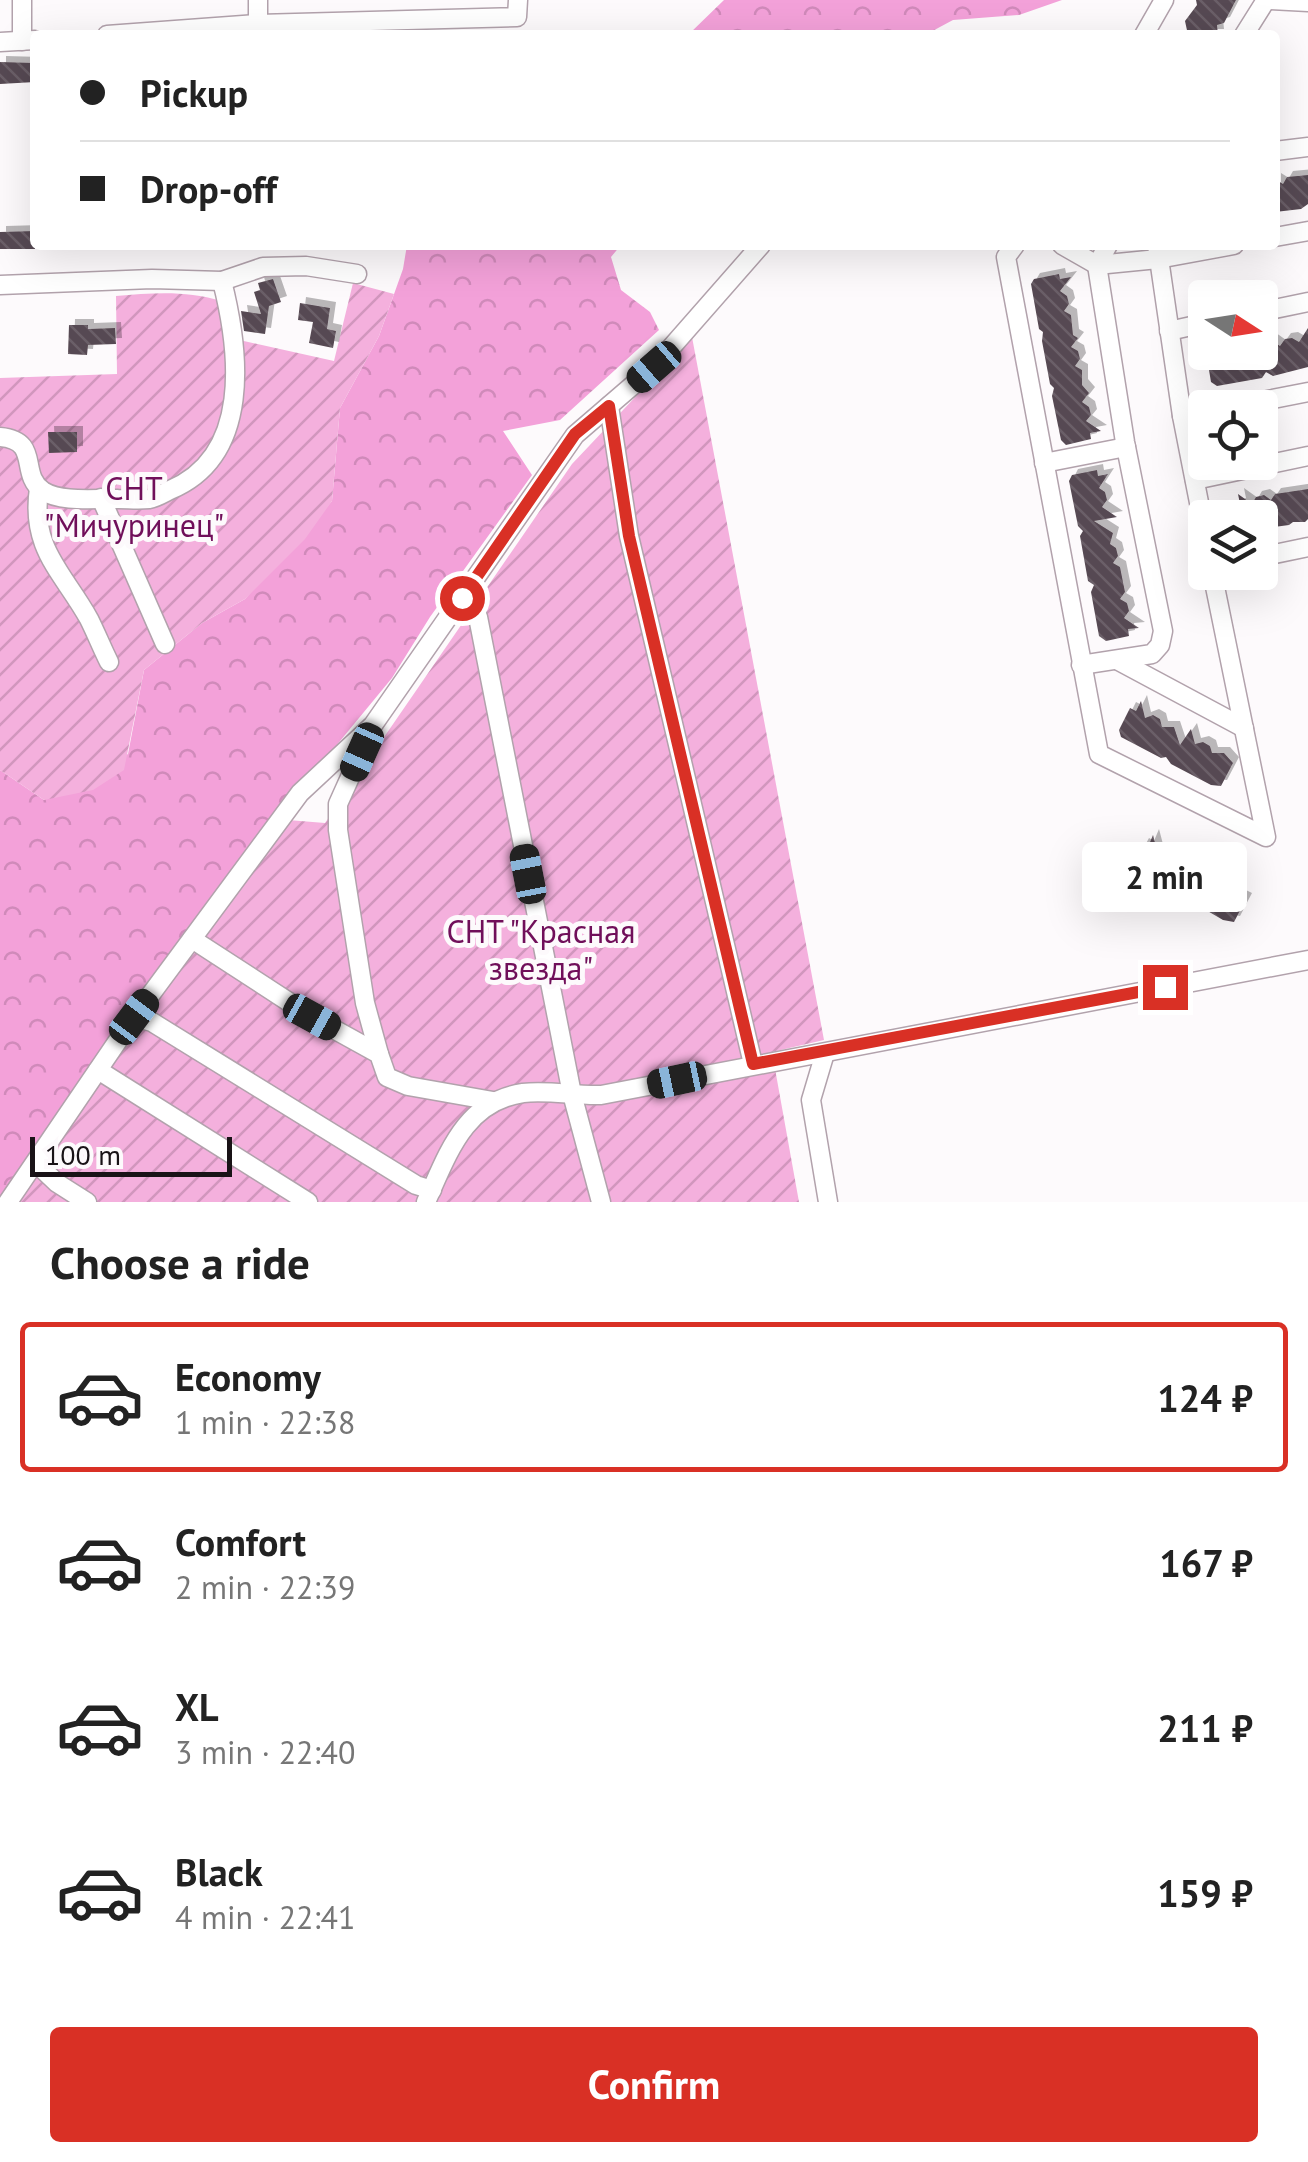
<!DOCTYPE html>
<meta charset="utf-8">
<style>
:root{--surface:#fff;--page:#f6f6f6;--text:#222;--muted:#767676;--line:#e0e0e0;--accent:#d93025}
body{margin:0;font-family:"PT Sans",sans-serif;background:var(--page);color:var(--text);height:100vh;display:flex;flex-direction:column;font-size:38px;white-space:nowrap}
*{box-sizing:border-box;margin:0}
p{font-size:32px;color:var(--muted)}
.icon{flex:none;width:55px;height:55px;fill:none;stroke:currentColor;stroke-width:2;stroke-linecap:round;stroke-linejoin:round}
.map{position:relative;height:1202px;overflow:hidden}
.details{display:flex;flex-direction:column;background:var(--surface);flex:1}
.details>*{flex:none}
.hud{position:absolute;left:30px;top:30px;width:1250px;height:220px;border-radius:10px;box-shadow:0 10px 40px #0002;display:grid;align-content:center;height:220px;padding:0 50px;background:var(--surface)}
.needle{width:65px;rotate:102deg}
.fabs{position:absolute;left:1188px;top:280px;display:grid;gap:20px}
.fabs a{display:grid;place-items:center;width:90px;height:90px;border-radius:10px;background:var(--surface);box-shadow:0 10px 40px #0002;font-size:50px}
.scale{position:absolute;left:30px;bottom:25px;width:202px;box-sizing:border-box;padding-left:10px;border:5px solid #191317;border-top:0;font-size:28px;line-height:35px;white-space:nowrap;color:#191317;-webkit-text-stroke:8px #fdfafc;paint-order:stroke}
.end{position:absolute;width:45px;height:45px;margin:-22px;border:12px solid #d93025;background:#fff;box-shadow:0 0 0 5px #fff}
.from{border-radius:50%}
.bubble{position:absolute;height:70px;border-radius:10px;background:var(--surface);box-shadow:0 10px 40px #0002;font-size:32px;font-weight:800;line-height:70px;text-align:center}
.car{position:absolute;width:30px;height:60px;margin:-30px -15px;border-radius:12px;box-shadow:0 0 8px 2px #0007;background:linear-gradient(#222 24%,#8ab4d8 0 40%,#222 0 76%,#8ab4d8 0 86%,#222 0)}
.hud b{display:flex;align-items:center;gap:35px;height:95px;font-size:38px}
.hud b+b{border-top:2px solid var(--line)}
.hud i{width:25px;height:25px;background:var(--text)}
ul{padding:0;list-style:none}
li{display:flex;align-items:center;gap:30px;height:150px;margin:0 20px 15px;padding:0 30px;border:5px solid transparent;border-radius:10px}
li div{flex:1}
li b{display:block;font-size:38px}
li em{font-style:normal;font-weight:800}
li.active{border-color:var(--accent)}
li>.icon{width:90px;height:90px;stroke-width:1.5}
h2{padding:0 50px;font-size:45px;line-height:120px}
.primary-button{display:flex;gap:20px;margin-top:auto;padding:20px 50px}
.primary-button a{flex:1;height:115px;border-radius:10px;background:var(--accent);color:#fff;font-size:40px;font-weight:800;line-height:115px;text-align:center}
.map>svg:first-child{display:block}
.forest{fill:url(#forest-crowns)}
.garden{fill:url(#garden-furrows)}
.building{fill:url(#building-back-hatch);filter:url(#shadow)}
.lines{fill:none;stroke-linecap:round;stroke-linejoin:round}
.minor-casing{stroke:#b2a2ac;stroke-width:21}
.minor{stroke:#fff;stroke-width:18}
.route{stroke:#d93025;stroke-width:12}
.labels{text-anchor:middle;stroke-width:10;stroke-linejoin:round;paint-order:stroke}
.park-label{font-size:32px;fill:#700f5a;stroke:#fdfafc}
</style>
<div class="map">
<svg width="1308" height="1202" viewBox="0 0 1308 1202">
<defs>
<pattern id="forest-crowns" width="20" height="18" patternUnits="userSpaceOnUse" patternTransform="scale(2.5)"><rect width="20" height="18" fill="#f3a1d9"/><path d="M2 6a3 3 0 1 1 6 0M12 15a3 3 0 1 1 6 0" fill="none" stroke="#d08aba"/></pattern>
<pattern id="garden-furrows" width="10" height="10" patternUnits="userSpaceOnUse" patternTransform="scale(2.5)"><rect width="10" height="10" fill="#f4b0dd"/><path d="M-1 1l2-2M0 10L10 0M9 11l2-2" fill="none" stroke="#d196bd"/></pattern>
<pattern id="building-back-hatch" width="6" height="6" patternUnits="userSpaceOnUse" patternTransform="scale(2.5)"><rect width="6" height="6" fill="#574952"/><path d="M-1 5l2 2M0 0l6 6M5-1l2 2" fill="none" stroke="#6b5f67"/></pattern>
<filter id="shadow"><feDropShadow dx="6" dy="-6" stdDeviation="0" flood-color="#0004"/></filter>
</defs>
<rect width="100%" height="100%" fill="#fdfafc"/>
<!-- forest -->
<g class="forest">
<polygon points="724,0 1062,0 1019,15 953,20 925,35 688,35"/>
<polygon points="407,245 621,245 611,257 621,290 650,312 659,330 560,420 503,431 532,475 430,617 392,678 293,798 0,1197 0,770 44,800 128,754 144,670 202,623 245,599 332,501 340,408 379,336 403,269"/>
</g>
<!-- garden -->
<g class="garden">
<path d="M 353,283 L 394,294 L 379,336 L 340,408 L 332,501 L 305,539 L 245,599 L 202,623 L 144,670 L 124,770 L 93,790 L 44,800 L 0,770 L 0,378 L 117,374 L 116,296 C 152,293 186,290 221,301 L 226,337 L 334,361 Z"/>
<polygon points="692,337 824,1040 772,1052 799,1202 18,1202 143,1019 288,820 325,823 572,464"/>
</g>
<!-- building -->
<g class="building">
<polygon points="1196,0 1236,0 1224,23 1217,25 1218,35 1188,35 1185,21 1197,5"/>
<polygon points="0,62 35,63 35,82 0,84"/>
<polygon points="1308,175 1308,204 1301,209 1275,212 1275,179 1283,184 1287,177"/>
<polygon points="35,231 35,249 0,249 0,232"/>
<polygon points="1059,274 1060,279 1071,277 1060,291 1067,296 1069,304 1064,311 1071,315 1073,335 1078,338 1071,347 1078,351 1080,359 1075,366 1082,370 1082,385 1089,393 1082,402 1089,407 1091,415 1086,421 1101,431 1090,433 1091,439 1066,445 1061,440 1052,396 1054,388 1050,384 1042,341 1043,332 1039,329 1031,284 1034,279"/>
<polygon points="273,279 281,302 269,306 265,334 244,331 241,311 261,314 254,292 260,290 258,283"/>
<polygon points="300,303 330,308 327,329 336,331 333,348 309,343 313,322 298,320"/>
<polygon points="69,325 88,325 88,329 115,328 116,344 88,345 87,355 68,354"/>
<polygon points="1308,328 1308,367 1273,376 1266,372 1262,378 1217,386 1211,382 1207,358 1212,357 1212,352 1260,352 1260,348 1268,346 1266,336 1280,346 1285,339 1292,338 1299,342"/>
<polygon points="48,432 77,432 77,452 49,453"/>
<polygon points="1097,470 1098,476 1108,474 1099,488 1105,492 1107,500 1102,507 1117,517 1094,521 1113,533 1110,544 1116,548 1118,556 1113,563 1120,567 1125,592 1120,599 1127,603 1129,611 1124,618 1139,628 1128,629 1129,636 1106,641 1099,636 1091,592 1094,585 1088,581 1080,536 1083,531 1078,526 1069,481 1072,475"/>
<polygon points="1308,489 1308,519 1305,522 1293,522 1289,525 1260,529 1260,518 1236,518 1234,506 1240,504 1238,494 1252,504 1256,497 1264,495 1271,500 1275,494"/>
<polygon points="1141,701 1145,718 1153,715 1160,719 1162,727 1174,727 1180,745 1191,729 1195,744 1203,742 1210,746 1212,753 1224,753 1233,763 1221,786 1211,785 1171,764 1166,757 1161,758 1121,737 1119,730 1130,708 1136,711"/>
<polygon points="1153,835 1158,854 1166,851 1173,855 1175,863 1183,861 1206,873 1207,880 1216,878 1223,882 1225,889 1241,885 1236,894 1246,899 1234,922 1223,920 1182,896 1134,873 1131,866 1143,844 1148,847"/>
</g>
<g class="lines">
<defs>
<g id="minor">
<polyline points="258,0 258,24"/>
<polyline points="1270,0 1308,2"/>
<polyline points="107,35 258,24 517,17 518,0"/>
<polyline points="1144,35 1164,0"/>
<polyline points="1244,35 1266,0"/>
<polyline points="22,41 22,0"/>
<polyline points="0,42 35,40"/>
<polyline points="1275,151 1308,147"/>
<polyline points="1275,237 1308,231"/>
<polyline points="1015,245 1006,257 1099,754 1266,837 1212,572"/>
<polyline points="1062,245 1097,265 1158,259 1234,245"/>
<polyline points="1157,245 1182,416 1205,533"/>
<polyline points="0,285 152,279 222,281 263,267 306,266 357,274"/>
<polyline points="1260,312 1308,302"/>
<polyline points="1169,331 1205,323"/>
<polyline points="609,406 629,536 753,1064"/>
<polyline points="1227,408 1308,392"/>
<polyline points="1182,416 1205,412"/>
<path d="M 0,437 C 42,441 18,474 43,491 C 62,503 97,498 118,499 C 128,499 139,500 149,499 C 156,498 164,493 170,490 C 252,456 240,352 222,281"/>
<polyline points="1044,463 1126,447"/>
<polyline points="1195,480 1308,456"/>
<path d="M 39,488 C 30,549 63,572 89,619 C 96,633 102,648 109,662"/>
<polyline points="101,498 165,644"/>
<polyline points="1260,557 1308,547"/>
<polyline points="462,598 478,617 572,1094 601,1202"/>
<polyline points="1117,660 1244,728"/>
<polyline points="1081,665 1152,654 1160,645 1163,631 1125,442 1097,265 1108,245"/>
<polyline points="369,735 338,804 338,830 365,1003 379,1054"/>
<polyline points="192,939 312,1017 379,1054 387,1077 408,1086 493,1101"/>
<polyline points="134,1017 152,1022 416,1185 432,1190"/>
<polyline points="825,1053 811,1100 828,1202"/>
<polyline points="98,1070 308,1202"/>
<polyline points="36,1163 57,1183 87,1202"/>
<polyline points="8,1202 134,1017 300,793 373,725 575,435 654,367 761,245"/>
<path d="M 426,1202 C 448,1154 464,1102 523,1093 C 549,1090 575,1096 601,1095 L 1308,960"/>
</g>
</defs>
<!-- minor casing -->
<use href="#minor" class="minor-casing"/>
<!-- minor -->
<use href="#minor" class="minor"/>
</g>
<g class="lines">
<!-- route -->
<polyline class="route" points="462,598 575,434 609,406 629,536 753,1064 1165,987"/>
</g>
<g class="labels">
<!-- park labels -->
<g class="park-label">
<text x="134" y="500">СНТ<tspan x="134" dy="37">"Мичуринец"</tspan></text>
<text x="541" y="943">СНТ "Красная<tspan x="541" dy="37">звезда"</tspan></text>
</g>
</g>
</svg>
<div class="fabs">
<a><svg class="needle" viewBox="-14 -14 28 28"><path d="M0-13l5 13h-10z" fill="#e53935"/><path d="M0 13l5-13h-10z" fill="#767676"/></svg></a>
<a><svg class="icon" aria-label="locate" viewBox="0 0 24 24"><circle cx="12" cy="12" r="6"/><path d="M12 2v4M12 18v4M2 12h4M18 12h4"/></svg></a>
<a><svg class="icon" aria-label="layers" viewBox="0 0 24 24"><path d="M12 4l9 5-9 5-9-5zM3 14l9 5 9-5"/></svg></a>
</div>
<div class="scale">100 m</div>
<i class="end from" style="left:462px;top:598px"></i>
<i class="end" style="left:1165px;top:987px"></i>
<div class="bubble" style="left:1082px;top:842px;width:165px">2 min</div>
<i class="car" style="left:654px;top:367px;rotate:229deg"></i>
<i class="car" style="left:362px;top:752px;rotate:204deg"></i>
<i class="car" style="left:528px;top:874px;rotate:349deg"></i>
<i class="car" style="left:134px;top:1017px;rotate:37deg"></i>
<i class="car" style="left:312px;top:1017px;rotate:119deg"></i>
<i class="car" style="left:677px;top:1080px;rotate:258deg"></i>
<div class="hud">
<b><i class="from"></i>Pickup</b>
<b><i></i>Drop-off</b>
</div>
</div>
<section class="details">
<h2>Choose a ride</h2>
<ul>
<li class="active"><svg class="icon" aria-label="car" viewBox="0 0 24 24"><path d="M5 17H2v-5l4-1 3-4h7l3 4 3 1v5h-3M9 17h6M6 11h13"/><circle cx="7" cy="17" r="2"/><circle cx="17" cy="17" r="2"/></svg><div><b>Economy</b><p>1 min · 22:38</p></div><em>124 ₽</em></li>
<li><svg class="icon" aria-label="car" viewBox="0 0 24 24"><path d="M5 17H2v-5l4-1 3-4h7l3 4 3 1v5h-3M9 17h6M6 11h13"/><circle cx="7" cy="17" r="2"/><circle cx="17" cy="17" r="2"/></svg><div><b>Comfort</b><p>2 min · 22:39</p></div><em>167 ₽</em></li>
<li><svg class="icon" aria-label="car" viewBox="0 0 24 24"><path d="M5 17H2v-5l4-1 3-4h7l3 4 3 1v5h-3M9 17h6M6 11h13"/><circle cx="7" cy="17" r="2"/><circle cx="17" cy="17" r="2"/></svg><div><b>XL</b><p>3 min · 22:40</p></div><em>211 ₽</em></li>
<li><svg class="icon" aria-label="car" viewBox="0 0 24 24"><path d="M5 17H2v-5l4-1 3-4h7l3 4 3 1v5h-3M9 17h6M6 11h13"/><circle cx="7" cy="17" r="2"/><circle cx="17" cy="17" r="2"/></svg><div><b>Black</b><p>4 min · 22:41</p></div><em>159 ₽</em></li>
</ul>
<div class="primary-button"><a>Confirm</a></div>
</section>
